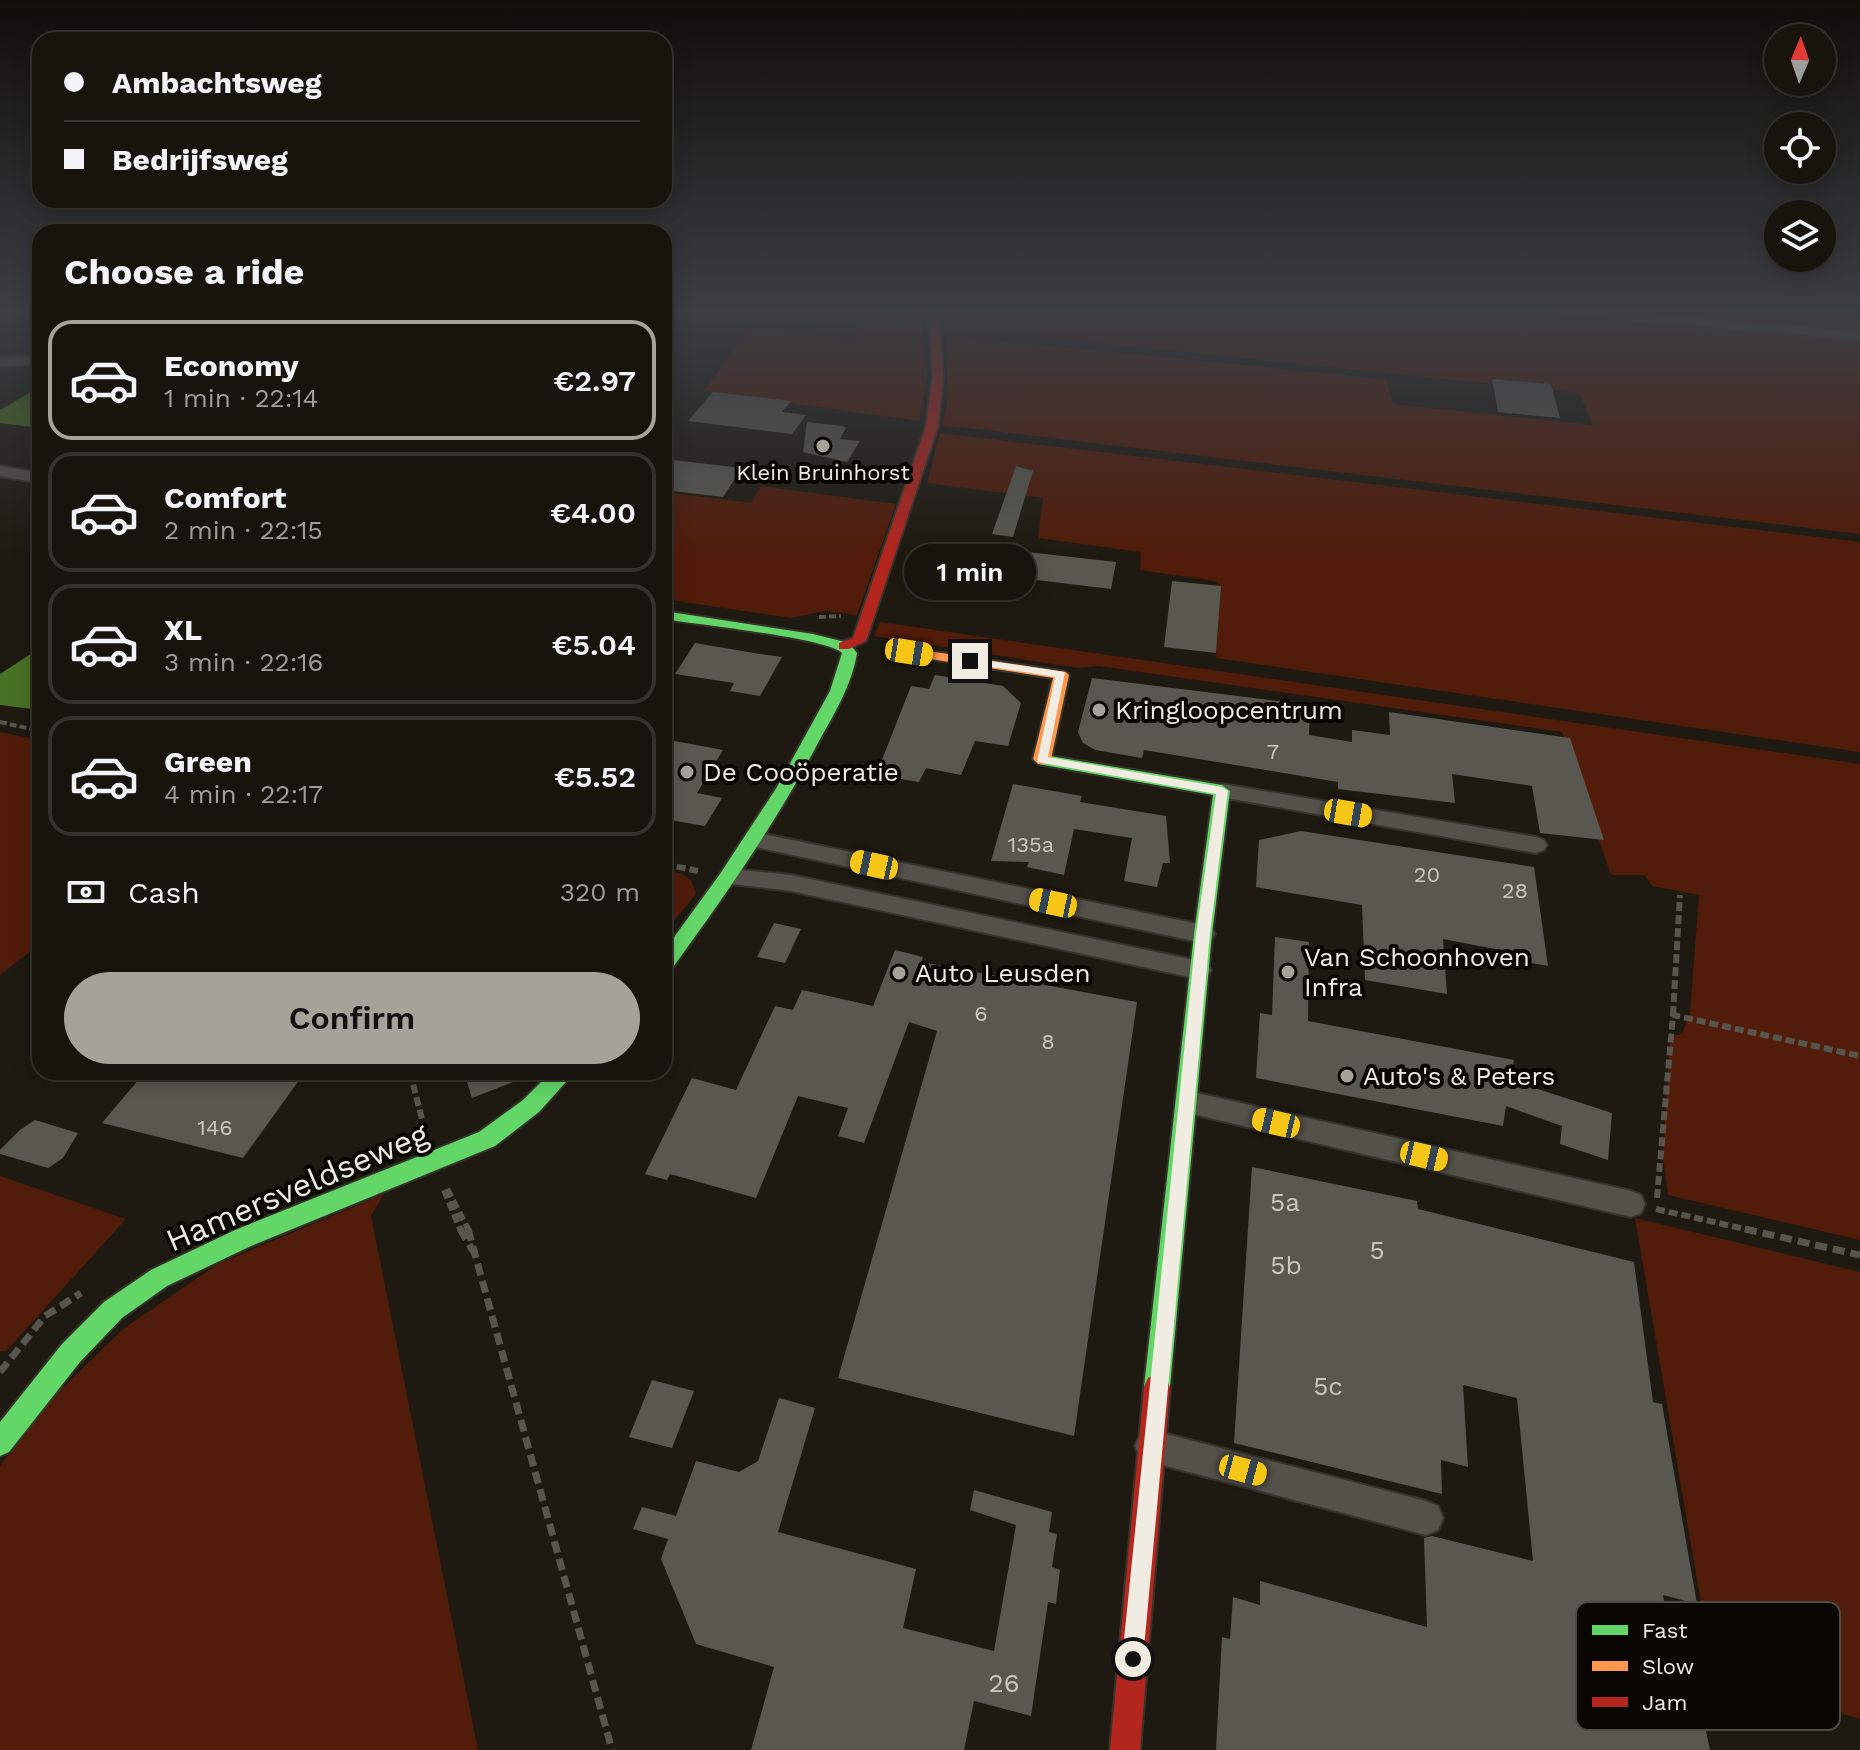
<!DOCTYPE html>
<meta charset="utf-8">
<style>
:root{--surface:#16140d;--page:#1f1d16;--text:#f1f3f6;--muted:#9e9e9d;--line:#35332e;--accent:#a7a299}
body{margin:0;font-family:"Work Sans",sans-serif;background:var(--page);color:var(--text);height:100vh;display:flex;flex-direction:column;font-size:30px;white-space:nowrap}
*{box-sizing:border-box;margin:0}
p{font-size:26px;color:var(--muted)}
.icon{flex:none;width:44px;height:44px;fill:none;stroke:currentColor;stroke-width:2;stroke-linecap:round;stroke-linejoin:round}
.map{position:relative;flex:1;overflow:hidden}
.drawer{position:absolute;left:32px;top:224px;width:640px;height:856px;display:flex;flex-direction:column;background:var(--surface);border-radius:24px;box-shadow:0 4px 20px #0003,0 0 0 2px var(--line)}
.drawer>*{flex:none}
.guide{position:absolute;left:32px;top:32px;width:640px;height:176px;border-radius:24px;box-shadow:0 4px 20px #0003,0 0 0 2px var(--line);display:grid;align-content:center;height:176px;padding:0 32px;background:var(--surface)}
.needle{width:52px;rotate:2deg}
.tools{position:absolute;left:1764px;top:24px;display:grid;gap:16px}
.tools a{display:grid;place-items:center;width:72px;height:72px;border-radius:50%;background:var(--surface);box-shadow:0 4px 20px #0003,0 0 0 2px var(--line);font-size:40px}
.end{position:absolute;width:36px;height:36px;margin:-18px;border:10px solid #f1ece2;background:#111;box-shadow:0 0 0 4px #111}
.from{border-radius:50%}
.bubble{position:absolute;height:56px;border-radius:28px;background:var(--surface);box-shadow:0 4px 20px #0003,0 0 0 2px var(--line);font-size:26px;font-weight:600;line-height:56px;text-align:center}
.car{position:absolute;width:24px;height:48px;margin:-24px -12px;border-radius:10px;box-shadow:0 0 6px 2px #0007;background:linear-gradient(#f5c518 24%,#345 0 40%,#f5c518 0 76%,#345 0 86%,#f5c518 0)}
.guide b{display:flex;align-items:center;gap:28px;height:76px;font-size:30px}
.guide b+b{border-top:2px solid var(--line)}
.guide i{width:20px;height:20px;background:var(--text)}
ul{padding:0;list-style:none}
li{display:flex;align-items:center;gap:24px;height:120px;margin:0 16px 12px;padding:0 16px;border:4px solid var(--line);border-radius:24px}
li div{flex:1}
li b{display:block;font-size:30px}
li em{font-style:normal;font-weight:600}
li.on{border-color:var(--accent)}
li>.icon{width:72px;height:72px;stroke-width:1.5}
h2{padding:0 32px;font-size:36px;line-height:96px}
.pay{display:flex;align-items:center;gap:20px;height:88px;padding:0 32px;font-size:30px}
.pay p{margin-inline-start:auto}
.action{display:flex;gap:16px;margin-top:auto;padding:16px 32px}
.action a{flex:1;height:92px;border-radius:48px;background:var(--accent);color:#111;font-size:32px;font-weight:600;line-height:92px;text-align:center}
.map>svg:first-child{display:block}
.green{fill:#511c0a}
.water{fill:#487223}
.building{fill:#595850}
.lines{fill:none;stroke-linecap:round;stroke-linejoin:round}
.street-casing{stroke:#36332d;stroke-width:4}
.fast-casing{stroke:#36332d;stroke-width:4}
.slow-casing{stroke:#36332d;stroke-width:4}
.jam-casing{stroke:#36332d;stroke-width:4}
.path-far2{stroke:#58554d;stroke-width:4;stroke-dasharray:7 3;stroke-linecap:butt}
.path-far1{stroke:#58554d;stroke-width:6;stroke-dasharray:9 4;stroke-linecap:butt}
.path{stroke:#58554d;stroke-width:7;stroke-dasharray:12 6;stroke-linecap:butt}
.street{fill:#54514a;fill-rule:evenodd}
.fast{fill:#63d668;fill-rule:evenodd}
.slow{fill:#ff974d;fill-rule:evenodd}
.jam{fill:#b3261e;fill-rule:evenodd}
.route{fill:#f1ece2}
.poi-dot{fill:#a7a299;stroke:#0a0703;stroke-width:3}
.labels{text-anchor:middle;stroke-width:8;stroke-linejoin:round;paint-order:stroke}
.far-poi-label{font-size:22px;fill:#f1ece2;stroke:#0a0703}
.number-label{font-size:22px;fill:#cbc7be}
.poi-label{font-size:26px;fill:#f1ece2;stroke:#0a0703;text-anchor:start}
.near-number-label{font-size:26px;fill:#cbc7be}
.near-street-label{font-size:32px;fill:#f1ece2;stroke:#0a0703}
.key{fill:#0a0703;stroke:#4f4c46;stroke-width:2}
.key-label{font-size:22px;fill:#f1ece2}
</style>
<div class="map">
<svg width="1860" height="1750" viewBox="0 0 1860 1750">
<rect width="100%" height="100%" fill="#1e1a11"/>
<!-- green -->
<g class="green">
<polygon points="840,310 921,310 927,378 919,421 704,391 749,328 854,340 870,313"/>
<polygon points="946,310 1529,310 1860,340 1860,534 942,425 947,405 947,336 1386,379 1393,404 1593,425 1579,393 962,329 946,327"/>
<polygon points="1594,310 1860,310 1860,334"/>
<polygon points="940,433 1860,542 1860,752 1216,658 1220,585 1215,581 1140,570 1141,552 1038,538 1043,498 927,483"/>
<polygon points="761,486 896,504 857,615 825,611 791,618 664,599 664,492 751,503"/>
<polygon points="880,622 1860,764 1860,1240 1668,1195 1663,1157 1670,1037 1682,1034 1690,1013 1699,895 1652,886 1645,875 1611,875 1562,732 1099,666 1078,668 874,636"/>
<polygon points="0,732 40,740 40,944 0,975"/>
<polygon points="664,870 680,873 691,880 696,894 664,933"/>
<polygon points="0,1176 126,1219 6,1351 0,1351"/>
<polygon points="384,1194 371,1216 478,1750 0,1750 0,1466 41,1409 123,1329 218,1264"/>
<polygon points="1635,1218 1860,1272 1860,1719 1797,1700 1716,1690"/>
</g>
<!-- water -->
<g class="water">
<polygon points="40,387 37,402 40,428 0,423 0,410"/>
<polygon points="40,648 40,710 0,705 0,674"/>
</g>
<!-- building -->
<g class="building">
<polygon points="1492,379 1551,384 1560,418 1498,412"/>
<polygon points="713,392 791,401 782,412 806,415 792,434 688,421"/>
<polygon points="807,422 843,426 846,428 840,439 860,441 847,462 803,452"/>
<polygon points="664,459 742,468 723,497 664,490"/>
<polygon points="1016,466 1033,471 1013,537 992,534"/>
<polygon points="1018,551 1116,562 1111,589 1011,577"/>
<polygon points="1172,581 1221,586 1216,653 1164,647"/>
<polygon points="695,643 760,654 782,657 760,696 730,691 734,683 675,674"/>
<polygon points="935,675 1003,686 1021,703 1008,746 975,741 961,775 926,768 919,782 876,775 911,686 929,689"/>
<polygon points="1092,678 1310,705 1309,735 1352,742 1352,730 1390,735 1389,712 1570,738 1604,840 1540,833 1532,786 1452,774 1455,803 1338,789 1338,782 1144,750 1142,758 1095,750 1083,743 1078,732"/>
<polygon points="664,739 723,750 697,793 722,798 705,826 664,819"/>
<polygon points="1013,784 1082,796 1080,802 1166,816 1170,863 1163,863 1157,887 1124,881 1132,838 1074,829 1064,875 1027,867 1029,862 991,861"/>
<polygon points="1301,831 1534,867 1548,966 1496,957 1495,949 1443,939 1447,994 1365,980 1362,905 1256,887 1259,840"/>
<polygon points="774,923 801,929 785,963 757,957"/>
<polygon points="1275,937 1309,942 1308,1021 1514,1060 1510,1080 1612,1113 1608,1160 1560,1144 1562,1126 1506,1106 1503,1126 1256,1078 1260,1013 1272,1015"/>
<polygon points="895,950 923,957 921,962 1137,1002 1074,1436 838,1378 937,1031 909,1022 864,1143 838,1136 848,1108 798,1096 756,1198 670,1174 667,1180 645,1174 692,1078 736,1090 775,1006 793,1010 802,990 873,1006"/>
<polygon points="145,1072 305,1072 243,1158 102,1123"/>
<polygon points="464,1072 533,1072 534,1074 472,1098"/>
<polygon points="35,1120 78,1133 63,1158 48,1168 0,1154 0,1150 20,1130"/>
<polygon points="1252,1167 1417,1201 1418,1209 1634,1262 1653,1402 1662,1404 1697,1604 1663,1595 1677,1683 1694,1687 1701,1730 1706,1731 1710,1750 1216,1750 1222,1637 1230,1639 1233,1597 1260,1605 1260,1581 1427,1627 1424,1538 1432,1536 1533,1561 1517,1398 1463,1385 1468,1467 1441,1460 1442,1494 1234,1443"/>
<polygon points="652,1380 694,1391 672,1448 629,1437"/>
<polygon points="779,1398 815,1408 778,1532 916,1569 903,1628 994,1651 1016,1525 970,1510 974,1490 1052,1512 1049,1532 1057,1534 1052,1567 1060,1570 1056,1604 1048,1602 1031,1716 974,1701 964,1750 751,1750 774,1667 696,1644 661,1559 668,1539 633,1529 642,1507 676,1516 696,1461 739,1472 758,1461"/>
</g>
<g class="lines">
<defs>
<g id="street">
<polygon points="1558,310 1603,310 1860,332 1860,340 1564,314"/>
<polygon points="40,356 40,364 0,366 0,358"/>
<polygon points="0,466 40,473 40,483 0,476"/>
<polygon points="1222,784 1536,837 1544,840 1547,845 1544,850 1536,853 1215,796 1212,791 1215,786"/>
<polygon points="754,832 1203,925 1211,928 1215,934 1211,940 1203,943 746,845 743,840 746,835"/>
<polygon points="731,869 791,875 1199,961 1207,963 1211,970 1207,977 1199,979 791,891 723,883 720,877 723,871"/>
<polygon points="1188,1091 1631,1191 1641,1195 1645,1204 1641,1213 1631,1217 1188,1113 1179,1110 1175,1102 1179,1094"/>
<polygon points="1151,1430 1426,1501 1438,1506 1443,1518 1438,1530 1426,1535 1151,1462 1140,1457 1135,1446 1140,1435"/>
</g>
<g id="fast">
<path d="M 664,611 L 813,634 L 849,643 L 857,653 C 852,685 834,714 818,743 C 776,823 724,897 671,970 L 664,973 L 664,951 L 720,874 L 777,787 L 830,691 L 842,653 C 828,638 693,624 664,619 Z"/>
<polygon points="1044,755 1222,785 1230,791 1212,934 1170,1387 1166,1396 1157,1400 1148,1396 1144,1387 1194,934 1213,795 1038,764 1036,760"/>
<polygon points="551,1072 575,1072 539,1112 495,1146 251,1246 167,1286 122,1318 80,1362 9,1452 0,1456 0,1422 62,1344 104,1302 151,1270 235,1230 479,1132 523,1100"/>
</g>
<polygon id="slow" points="909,648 1066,672 1069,675 1050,764 1038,764 1033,759 1053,678 904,655 904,649"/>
<g id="jam">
<polygon points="928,310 938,310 943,375 938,426 866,641 849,649 839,649 839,643 853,638 926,426 933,375"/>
<polygon points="1157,1374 1166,1378 1170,1387 1140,1750 1110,1750 1144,1387 1148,1378"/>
</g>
</defs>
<!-- street casing -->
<use href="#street" class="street-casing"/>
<!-- fast casing -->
<use href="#fast" class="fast-casing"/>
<!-- slow casing -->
<use href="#slow" class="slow-casing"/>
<!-- jam casing -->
<use href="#jam" class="jam-casing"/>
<!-- path-far2 -->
<g class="path-far2">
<polyline points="819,617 841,616"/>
<polyline points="0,722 40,731"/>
</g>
<!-- path-far1 -->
<g class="path-far1">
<polyline points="664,864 698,871"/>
<polyline points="1673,1015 1680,895"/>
<polyline points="410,1072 426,1135"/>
<polyline points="447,1189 469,1231"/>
<polyline points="444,1190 461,1231"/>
<polyline points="1657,1198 1673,1015 1860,1056"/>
<polyline points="1656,1209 1754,1231"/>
</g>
<!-- path -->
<g class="path">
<polyline points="460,1229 476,1256"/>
<polyline points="468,1229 612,1750"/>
<polyline points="1745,1229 1860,1255"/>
<polyline points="0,1372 45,1316 81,1293"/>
</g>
<!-- street -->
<use href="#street" class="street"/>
<!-- fast -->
<use href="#fast" class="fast"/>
<!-- slow -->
<use href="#slow" class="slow"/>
<!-- jam -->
<use href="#jam" class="jam"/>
</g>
<!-- sky -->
<linearGradient id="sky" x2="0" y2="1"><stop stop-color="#100e09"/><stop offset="0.56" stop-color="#3b3e43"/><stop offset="1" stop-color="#3b3e43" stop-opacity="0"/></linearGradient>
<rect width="1860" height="555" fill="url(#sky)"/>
<!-- route -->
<polygon class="route" points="970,658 1065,672 1048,757 1222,787 1228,791 1210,934 1143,1659 1140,1666 1133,1669 1125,1666 1122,1659 1196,934 1216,794 1037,762 1055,677 966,663 965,661"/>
<!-- markers -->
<g class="poi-dot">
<circle cx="823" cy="446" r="8"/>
<circle cx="1099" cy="710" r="8"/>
<circle cx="687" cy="772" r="8"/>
<circle cx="1288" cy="972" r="8"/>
<circle cx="899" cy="973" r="8"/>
<circle cx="1347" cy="1076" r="8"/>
</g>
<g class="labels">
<!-- far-poi labels -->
<g class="far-poi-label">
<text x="823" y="480">Klein Bruinhorst</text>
</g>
<!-- number labels -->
<g class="number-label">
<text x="1273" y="759">7</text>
<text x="1031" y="852">135a</text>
<text x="1427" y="882">20</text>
<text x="1515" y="898">28</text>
<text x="981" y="1021">6</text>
<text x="1048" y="1049">8</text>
<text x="215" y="1135">146</text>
</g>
<!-- poi labels -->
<g class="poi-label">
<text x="1115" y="719">Kringloopcentrum</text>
<text x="703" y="781">De Cooöperatie</text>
<text x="1304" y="966">Van Schoonhoven<tspan x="1304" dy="30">Infra</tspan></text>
<text x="915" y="982">Auto Leusden</text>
<text x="1363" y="1085">Auto's &amp; Peters</text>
</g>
<!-- near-number labels -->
<g class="near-number-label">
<text x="1285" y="1211">5a</text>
<text x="1377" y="1259">5</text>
<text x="1286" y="1274">5b</text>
<text x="1328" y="1395">5c</text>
<text x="1004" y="1692">26</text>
</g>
<!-- near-street labels -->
<g class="near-street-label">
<text transform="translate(297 1187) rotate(-23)" y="11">Hamersveldseweg</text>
</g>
</g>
<!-- legend -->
<rect x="1576" y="1602" width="264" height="128" rx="12" class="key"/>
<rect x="1592" y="1625" width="36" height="10" fill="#63d668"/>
<rect x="1592" y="1661" width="36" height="10" fill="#ff974d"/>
<rect x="1592" y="1697" width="36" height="10" fill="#b3261e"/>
<g class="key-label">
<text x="1642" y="1638">Fast</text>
<text x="1642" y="1674">Slow</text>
<text x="1642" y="1710">Jam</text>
</g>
</svg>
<div class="tools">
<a><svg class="needle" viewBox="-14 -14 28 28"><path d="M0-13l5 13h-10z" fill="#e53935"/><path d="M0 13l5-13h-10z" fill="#9e9e9d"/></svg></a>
<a><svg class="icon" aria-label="locate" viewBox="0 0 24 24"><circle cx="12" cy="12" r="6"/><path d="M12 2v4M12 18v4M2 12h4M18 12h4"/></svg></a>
<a><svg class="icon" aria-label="layers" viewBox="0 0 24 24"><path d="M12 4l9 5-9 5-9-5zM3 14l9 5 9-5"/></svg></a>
</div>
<i class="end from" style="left:1133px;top:1659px"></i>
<i class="end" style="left:970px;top:661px"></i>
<div class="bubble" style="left:904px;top:544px;width:132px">1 min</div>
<i class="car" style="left:909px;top:652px;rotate:99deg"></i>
<i class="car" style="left:1348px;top:813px;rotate:100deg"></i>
<i class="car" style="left:874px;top:865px;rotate:282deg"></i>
<i class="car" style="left:1053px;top:903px;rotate:282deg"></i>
<i class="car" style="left:1276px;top:1123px;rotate:283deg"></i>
<i class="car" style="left:1424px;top:1156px;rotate:103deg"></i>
<i class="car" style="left:1243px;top:1470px;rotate:105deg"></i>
<div class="guide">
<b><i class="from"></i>Ambachtsweg</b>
<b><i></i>Bedrijfsweg</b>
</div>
<section class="drawer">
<h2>Choose a ride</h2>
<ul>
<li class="on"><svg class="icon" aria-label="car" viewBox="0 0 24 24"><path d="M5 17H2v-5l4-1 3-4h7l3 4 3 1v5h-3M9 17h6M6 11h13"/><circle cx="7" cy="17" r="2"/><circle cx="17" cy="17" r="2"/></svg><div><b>Economy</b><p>1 min · 22:14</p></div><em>€2.97</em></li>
<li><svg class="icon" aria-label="car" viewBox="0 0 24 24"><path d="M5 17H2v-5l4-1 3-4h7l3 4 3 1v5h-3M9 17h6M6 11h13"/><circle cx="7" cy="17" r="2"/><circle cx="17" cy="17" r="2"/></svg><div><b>Comfort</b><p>2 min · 22:15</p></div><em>€4.00</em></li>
<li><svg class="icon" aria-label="car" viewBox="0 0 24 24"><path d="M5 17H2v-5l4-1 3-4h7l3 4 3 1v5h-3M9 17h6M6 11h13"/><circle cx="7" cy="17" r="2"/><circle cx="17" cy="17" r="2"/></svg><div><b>XL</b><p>3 min · 22:16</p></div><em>€5.04</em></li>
<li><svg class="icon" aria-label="car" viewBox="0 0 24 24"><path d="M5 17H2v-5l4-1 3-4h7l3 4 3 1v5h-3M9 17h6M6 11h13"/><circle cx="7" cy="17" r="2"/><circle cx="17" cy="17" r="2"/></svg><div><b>Green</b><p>4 min · 22:17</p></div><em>€5.52</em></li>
</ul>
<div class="pay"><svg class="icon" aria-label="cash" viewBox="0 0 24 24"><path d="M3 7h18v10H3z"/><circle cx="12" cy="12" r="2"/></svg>Cash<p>320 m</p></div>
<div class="action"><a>Confirm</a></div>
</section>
</div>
